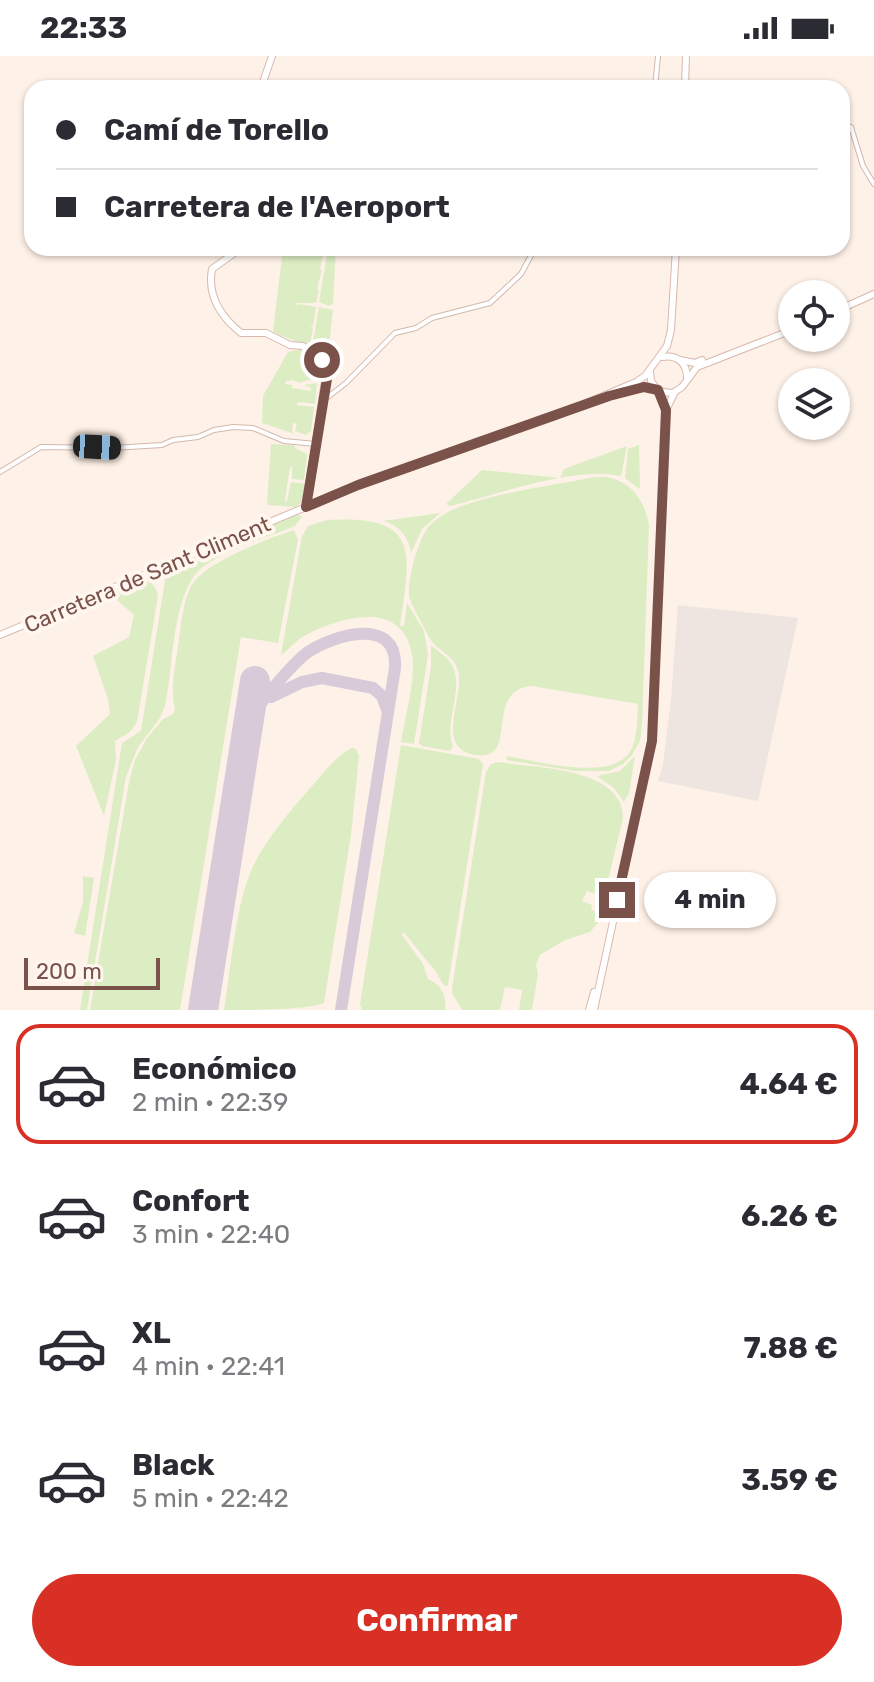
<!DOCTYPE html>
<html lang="es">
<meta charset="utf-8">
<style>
:root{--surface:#fff;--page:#f7f7f7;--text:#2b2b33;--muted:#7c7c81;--line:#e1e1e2;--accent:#d93025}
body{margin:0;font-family:Rubik,sans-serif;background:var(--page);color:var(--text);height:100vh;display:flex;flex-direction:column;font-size:30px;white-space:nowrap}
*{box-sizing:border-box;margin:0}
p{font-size:26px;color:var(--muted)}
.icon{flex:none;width:44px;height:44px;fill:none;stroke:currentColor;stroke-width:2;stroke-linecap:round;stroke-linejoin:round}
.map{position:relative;height:954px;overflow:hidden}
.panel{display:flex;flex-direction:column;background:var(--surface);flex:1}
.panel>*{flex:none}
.top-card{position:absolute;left:24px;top:24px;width:826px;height:176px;border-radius:24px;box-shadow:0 2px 6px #0004;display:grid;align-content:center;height:176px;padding:0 32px;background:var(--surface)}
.buttons{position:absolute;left:778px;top:224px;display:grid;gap:16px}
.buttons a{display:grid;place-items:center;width:72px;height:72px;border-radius:50%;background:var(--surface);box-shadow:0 2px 6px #0004;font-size:40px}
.scale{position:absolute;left:24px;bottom:20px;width:136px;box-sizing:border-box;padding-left:8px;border:4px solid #7a5249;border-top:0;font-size:22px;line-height:28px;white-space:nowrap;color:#7a5249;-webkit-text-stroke:6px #fff6ef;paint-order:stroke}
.end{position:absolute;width:36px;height:36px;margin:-18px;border:10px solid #7a5249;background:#fff;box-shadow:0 0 0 4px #fff}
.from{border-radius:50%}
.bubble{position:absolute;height:56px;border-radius:28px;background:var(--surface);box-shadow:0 2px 6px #0004;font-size:26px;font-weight:700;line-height:56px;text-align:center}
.car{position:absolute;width:24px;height:48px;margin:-24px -12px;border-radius:10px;box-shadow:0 0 6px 2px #0007;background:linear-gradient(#222 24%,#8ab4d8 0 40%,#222 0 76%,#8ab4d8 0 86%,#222 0)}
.top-card b{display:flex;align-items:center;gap:28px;height:76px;font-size:30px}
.top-card b+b{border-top:2px solid var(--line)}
.top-card i{width:20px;height:20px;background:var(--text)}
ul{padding:14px 0 0;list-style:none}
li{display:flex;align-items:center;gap:24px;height:120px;margin:0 16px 12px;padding:0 16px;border:4px solid transparent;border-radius:24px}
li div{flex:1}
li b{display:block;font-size:30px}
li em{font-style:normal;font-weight:700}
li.selected{border-color:var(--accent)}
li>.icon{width:72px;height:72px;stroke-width:1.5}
.button{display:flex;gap:16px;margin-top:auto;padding:16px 32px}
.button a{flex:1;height:92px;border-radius:48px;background:var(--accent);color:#fff;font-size:32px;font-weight:700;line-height:92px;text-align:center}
.status{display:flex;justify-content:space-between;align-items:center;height:56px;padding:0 40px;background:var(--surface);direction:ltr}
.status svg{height:22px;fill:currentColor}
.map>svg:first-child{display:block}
.industrial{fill:#eee5e1}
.green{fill:#dcedc4}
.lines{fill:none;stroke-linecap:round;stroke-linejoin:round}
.taxiway{stroke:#d8cad8;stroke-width:12}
.runway{stroke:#d8cad8;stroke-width:30}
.street-casing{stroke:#d4b8ae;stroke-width:6}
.secondary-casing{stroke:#d9b9ae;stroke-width:8}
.street{stroke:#fff;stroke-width:4}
.secondary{stroke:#fff;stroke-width:6}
.route{stroke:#7a5249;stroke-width:10}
.labels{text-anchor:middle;stroke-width:8;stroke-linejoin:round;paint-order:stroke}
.street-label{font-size:22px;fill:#7a5249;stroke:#fff6ef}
</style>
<div class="status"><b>22:33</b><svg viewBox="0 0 49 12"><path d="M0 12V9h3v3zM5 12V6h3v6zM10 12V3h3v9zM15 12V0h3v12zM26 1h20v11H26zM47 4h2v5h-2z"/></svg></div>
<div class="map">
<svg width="874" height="954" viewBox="0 0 874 954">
<rect width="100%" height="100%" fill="#fef1e7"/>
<!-- industrial -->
<polygon class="industrial" points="678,549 798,562 758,745 658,725 663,709 671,642"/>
<!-- green -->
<g class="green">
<polygon points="283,192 325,192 320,213 322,214 317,233 319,234 316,247 295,247 298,250 299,248 316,251 313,270 310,271 313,272 310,288 307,290 273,276"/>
<polygon points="328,192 336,192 333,247 329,250 319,246"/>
<polygon points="319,251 333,254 328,301 312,292"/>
<polygon points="301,293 317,308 318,321 299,327 293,324 286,325 285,328 292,329 292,332 311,335 311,332 304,329 317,327 315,348 298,346 297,349 314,351 311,375 306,379 295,375 297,368 293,367 292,375 295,378 262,367 263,340 288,296"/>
<polygon points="271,388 294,389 295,392 307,398 304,424 292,423 292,411 290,411 285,445 287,445 291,426 305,428 302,446 295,451 267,449"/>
<polygon points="639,389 640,431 639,433 625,422 628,393"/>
<path d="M 627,390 L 621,420 C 573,410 499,438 450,450 L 446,448 L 482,414 L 560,422 L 564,413 Z"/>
<path d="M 606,421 C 631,425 644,444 649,468 L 642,668 L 640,685 L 632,699 L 623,708 L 609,715 L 575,715 L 506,704 L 507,700 C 538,705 616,728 632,692 C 638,679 637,661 638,648 L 532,630 C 482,634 521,706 476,699 C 433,693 465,641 458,615 C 454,599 439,596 431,584 C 428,580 409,543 409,541 C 407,525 417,489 425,476 C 430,467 439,461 448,456 C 475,442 541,430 570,426 C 582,424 593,420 606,421 Z"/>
<path d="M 440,457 L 422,473 L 411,497 C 409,481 399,469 383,465 Z"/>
<path d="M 297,458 L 302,461 L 295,470 C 266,482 230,492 204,510 C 171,534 174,612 165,650 L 160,662 L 138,691 L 126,721 L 87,954 L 80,954 L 122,687 L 141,675 L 166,518 L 150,525 L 156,533 L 158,540 L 137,666 L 130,676 L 115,685 L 116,704 L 104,760 L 76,690 L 110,658 L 108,643 L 93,600 L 129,581 L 134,559 L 109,537 Z"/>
<path d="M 327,464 C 421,458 411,496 400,570 L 404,570 L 407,547 L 424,575 L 428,599 L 414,688 L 401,686 C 405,661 416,623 412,599 C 403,542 339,561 304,580 C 295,585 289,594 281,599 L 302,480 L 308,470 Z"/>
<path d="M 294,474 L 298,484 L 278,587 L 241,581 L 180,954 L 90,954 L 129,726 L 135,704 L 147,682 L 163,663 L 173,658 L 175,653 C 170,632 175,611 178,591 C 181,571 182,548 191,530 C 203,507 269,482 294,474 Z"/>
<path d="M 431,589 C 437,595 445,599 450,606 C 467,630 443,664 453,690 L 450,695 L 422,690 L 419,687 L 431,610 Z"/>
<path d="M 401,689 L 479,703 L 483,708 L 448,929 L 445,930 C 439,924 439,919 434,913 C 424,902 414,889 404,876 L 402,879 L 423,908 L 428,923 C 441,928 447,940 445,954 L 362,954 L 360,948 Z"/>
<path d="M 352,692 L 356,693 L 359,700 L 351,779 L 324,947 C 308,954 247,954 224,954 C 231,912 235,853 251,815 C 264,785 290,755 312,730 C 323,718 336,699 352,692 Z"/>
<polygon points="635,700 629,737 624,746 614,732 597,720 620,715"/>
<path d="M 498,706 C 534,712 624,711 623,762 L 604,841 L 587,835 L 582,845 L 592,849 L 591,853 L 598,858 L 598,867 L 590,876 L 565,884 L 540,899 L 536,909 L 538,918 L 532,954 L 519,954 L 522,934 L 505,931 L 500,954 L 462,954 L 452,937 L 452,932 L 486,716 L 491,708 Z"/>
<polygon points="83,820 94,822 85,880 74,877 83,846"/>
</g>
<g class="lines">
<!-- taxiway -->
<g class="taxiway">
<polyline points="271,641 302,626 322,622 373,632 382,640 387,654"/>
<path d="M 248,668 C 255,651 293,607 308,596 C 334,579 398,559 395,612 L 341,954"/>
</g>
<!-- runway -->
<polyline class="runway" points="203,954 255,625"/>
<defs>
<g id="street">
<polyline points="655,32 658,0"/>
<polyline points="842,73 851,71 863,110 874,128"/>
<polyline points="324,344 346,327 395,277 416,272 432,262 490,247 521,218 534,194 541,192"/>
<polyline points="0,416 41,391 113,392 162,389 173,384 198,381 214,374 233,371 253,372 284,385 316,388"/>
</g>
<g id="secondary">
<polyline points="261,32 272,0"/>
<polyline points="685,32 686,0"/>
<path d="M 234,192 L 233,198 L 212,213 C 207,240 221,261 241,277 L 266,277 L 290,289 L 303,290 L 321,303 L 326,318 L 306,451"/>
<polyline points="836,255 874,238"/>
<path d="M 662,301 C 677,298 687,307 687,322"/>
<polyline points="680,304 695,307 702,304"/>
<polyline points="650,315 651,325 656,332 663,336 673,337 682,331 697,311 792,274"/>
<polyline points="628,334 644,331 656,332"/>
<polyline points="0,579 344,435 556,360 636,326 645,320 667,290 671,274 676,192"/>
<polyline points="589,954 594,936"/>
<polyline points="594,954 652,685 666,354 675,336"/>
</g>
</defs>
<!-- street casing -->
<use href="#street" class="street-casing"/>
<!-- secondary casing -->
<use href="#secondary" class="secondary-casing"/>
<!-- street -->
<use href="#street" class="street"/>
<!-- secondary -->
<use href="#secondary" class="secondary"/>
</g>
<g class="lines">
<!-- route -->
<polyline class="route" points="322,304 327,323 306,451 358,429 609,340 644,331 658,334 666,354 652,685 617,844"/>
</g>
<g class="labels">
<!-- street labels -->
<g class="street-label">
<text transform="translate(147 518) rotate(-23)" y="8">Carretera de Sant Climent</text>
</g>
</g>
</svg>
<div class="buttons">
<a><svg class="icon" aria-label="locate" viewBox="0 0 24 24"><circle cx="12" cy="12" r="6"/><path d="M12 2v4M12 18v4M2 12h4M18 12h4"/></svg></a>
<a><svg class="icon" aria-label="layers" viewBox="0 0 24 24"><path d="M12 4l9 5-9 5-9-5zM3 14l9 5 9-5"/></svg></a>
</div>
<div class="scale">200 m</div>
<i class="end from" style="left:322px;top:304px"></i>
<i class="end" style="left:617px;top:844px"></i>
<div class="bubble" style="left:644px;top:816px;width:132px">4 min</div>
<i class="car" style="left:97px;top:391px;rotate:93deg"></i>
<div class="top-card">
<b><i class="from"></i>Camí de Torello</b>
<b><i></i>Carretera de l'Aeroport</b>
</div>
</div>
<section class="panel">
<ul>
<li class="selected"><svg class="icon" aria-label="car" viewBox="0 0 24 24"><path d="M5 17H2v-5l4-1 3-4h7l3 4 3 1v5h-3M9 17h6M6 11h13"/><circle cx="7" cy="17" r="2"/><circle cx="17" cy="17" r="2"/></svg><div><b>Económico</b><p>2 min · 22:39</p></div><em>4.64 €</em></li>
<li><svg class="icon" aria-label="car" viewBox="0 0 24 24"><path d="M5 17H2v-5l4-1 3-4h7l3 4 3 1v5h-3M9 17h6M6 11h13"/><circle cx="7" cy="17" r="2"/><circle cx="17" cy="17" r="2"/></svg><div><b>Confort</b><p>3 min · 22:40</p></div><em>6.26 €</em></li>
<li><svg class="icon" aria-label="car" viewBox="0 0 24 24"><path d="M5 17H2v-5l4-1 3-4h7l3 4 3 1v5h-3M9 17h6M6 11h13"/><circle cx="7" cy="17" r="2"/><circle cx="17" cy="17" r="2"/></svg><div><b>XL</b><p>4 min · 22:41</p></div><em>7.88 €</em></li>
<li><svg class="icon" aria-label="car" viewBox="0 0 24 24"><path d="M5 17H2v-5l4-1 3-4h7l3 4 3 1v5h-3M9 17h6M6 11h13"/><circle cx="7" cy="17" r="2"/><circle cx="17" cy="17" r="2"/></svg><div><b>Black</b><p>5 min · 22:42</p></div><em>3.59 €</em></li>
</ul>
<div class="button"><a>Confirmar</a></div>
</section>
